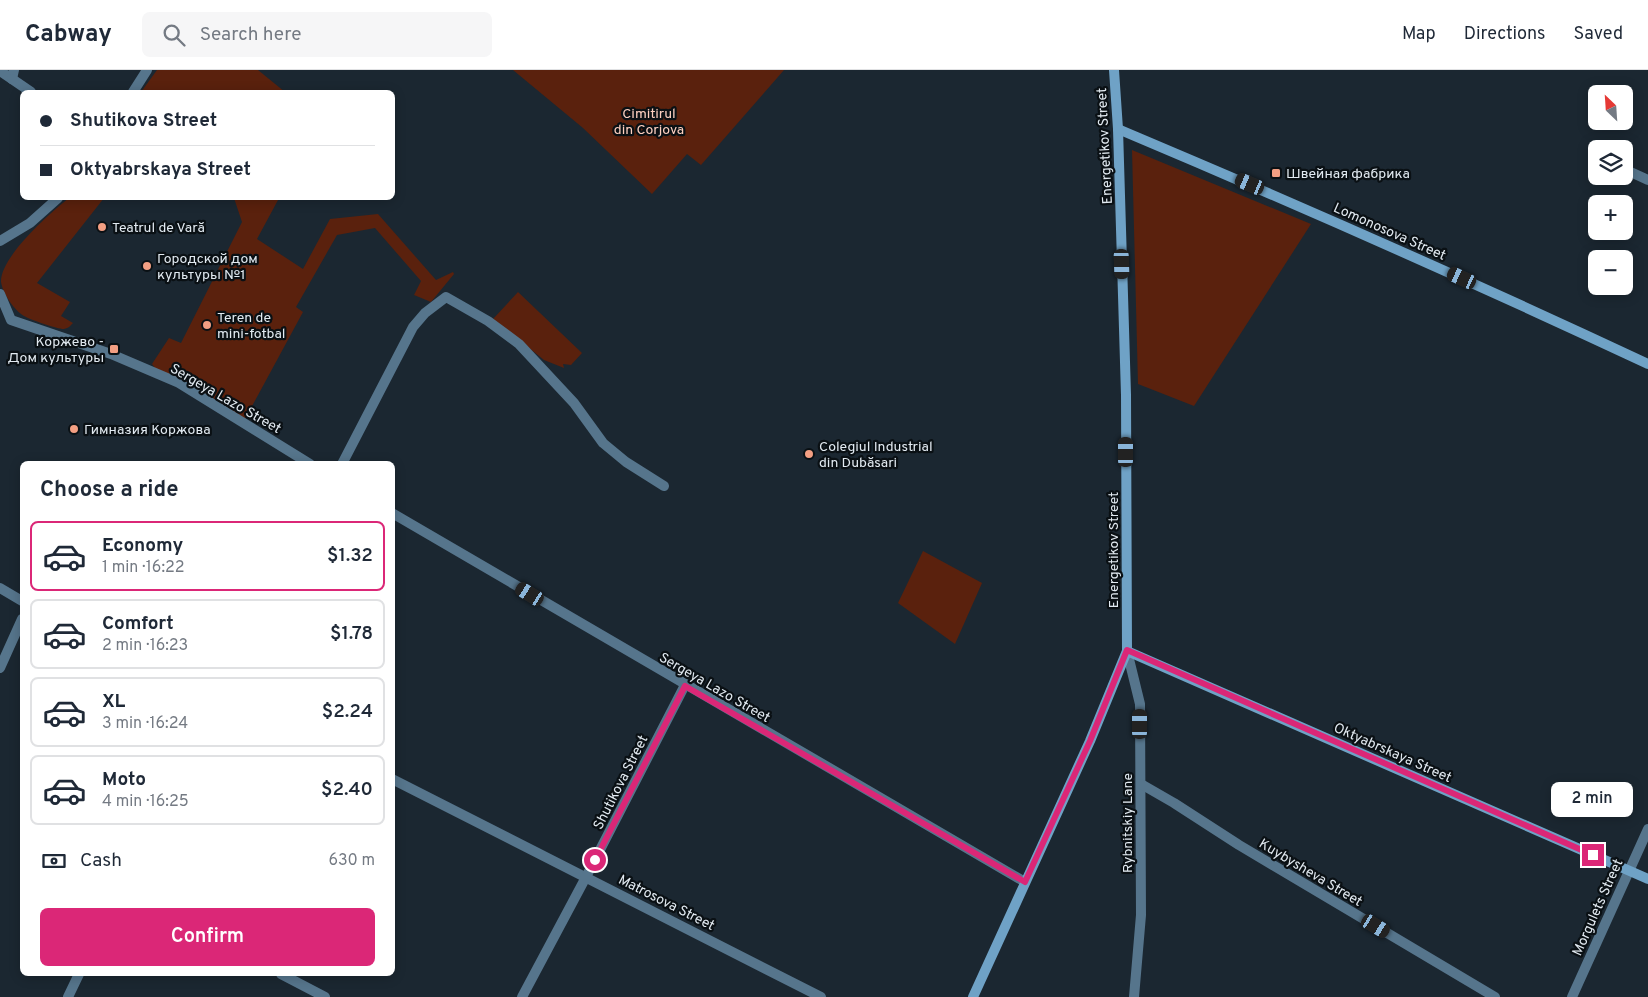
<!DOCTYPE html>
<meta charset="utf-8">
<style>
:root{--surface:#fff;--page:#f6f6f7;--text:#1f2937;--muted:#747a83;--line:#e0e1e3;--accent:#db2777}
body{margin:0;font-family:Overpass,sans-serif;background:var(--page);color:var(--text);height:100vh;display:flex;flex-direction:column;font-size:19px;white-space:nowrap}
*{box-sizing:border-box;margin:0}
p{font-size:16px;color:var(--muted)}
.icon{flex:none;width:28px;height:28px;fill:none;stroke:currentColor;stroke-width:2;stroke-linecap:round;stroke-linejoin:round}
.map{position:relative;flex:1;overflow:hidden}
.panel{position:absolute;left:20px;top:391px;width:375px;height:515px;display:flex;flex-direction:column;background:var(--surface);border-radius:8px;box-shadow:0 2px 12px #0003}
.panel>*{flex:none}
.guide{position:absolute;left:20px;top:20px;width:375px;height:110px;border-radius:8px;box-shadow:0 2px 12px #0003;display:grid;align-content:center;height:110px;padding:0 20px;background:var(--surface)}
.needle{width:32px;rotate:335deg}
.buttons{position:absolute;left:1588px;top:15px;display:grid;gap:10px}
.buttons a{display:grid;place-items:center;width:45px;height:45px;border-radius:8px;background:var(--surface);box-shadow:0 2px 12px #0003;font-size:25px}
.end{position:absolute;width:22px;height:22px;margin:-11px;border:6px solid #db2777;background:#fff;box-shadow:0 0 0 2px #fff}
.from{border-radius:50%}
.bubble{position:absolute;height:35px;border-radius:8px;background:var(--surface);box-shadow:0 2px 12px #0003;font-size:16px;font-weight:600;line-height:35px;text-align:center}
.car{position:absolute;width:15px;height:30px;margin:-15px -8px;border-radius:6px;box-shadow:0 0 4px 1px #0007;background:linear-gradient(#222 24%,#8ab4d8 0 40%,#222 0 76%,#8ab4d8 0 86%,#222 0)}
.guide b{display:flex;align-items:center;gap:18px;height:48px;font-size:19px}
.guide b+b{border-top:1px solid var(--line)}
.guide i{width:12px;height:12px;background:var(--text)}
ul{padding:0;list-style:none}
li{display:flex;align-items:center;gap:15px;height:70px;margin:0 10px 8px;padding:0 10px;border:2px solid var(--line);border-radius:8px}
li div{flex:1}
li b{display:block;font-size:19px}
li em{font-style:normal;font-weight:600}
li.on{border-color:var(--accent)}
li>.icon{width:45px;height:45px;stroke-width:1.5}
h2{padding:0 20px;font-size:22px;line-height:60px}
.pay{display:flex;align-items:center;gap:12px;height:55px;padding:0 20px;font-size:19px}
.pay p{margin-inline-start:auto}
.action{display:flex;gap:10px;margin-top:auto;padding:10px 20px}
.action a{flex:1;height:58px;border-radius:8px;background:var(--accent);color:#fff;font-size:20px;font-weight:600;line-height:58px;text-align:center}
header{display:flex;align-items:center;gap:30px;box-sizing:border-box;height:70px;padding:0 25px;background:var(--surface);border-bottom:1px solid var(--line)}
header strong{font-size:24px}
nav{display:flex;gap:28px;margin-inline-start:auto;font-size:18px}
.search{width:350px;height:45px;background:var(--page);display:flex;align-items:center;gap:12px;box-sizing:border-box;padding:0 18px;border-radius:8px;color:var(--muted);font-size:19px}
.map>svg:first-child{display:block}
.green{fill:#5a210d}
.lines{fill:none;stroke-linecap:round;stroke-linejoin:round}
.street{stroke:#56758c;stroke-width:10}
.secondary{stroke:#6fa2c6;stroke-width:10}
.route{stroke:#db2777;stroke-width:6}
.poi-dot{fill:#f39f83;stroke:#0a1014;stroke-width:2}
.labels{text-anchor:middle;stroke-width:4.5;stroke-linejoin:round;paint-order:stroke}
.park-label{font-size:14px;fill:#fed0c0;stroke:#0a1014}
.street-label{font-size:14px;fill:#e2eaf1;stroke:#0a1014}
.poi-label{font-size:14px;fill:#e2eaf1;stroke:#0a1014;text-anchor:start}
</style>
<header>
<strong>Cabway</strong>
<div class="search"><svg class="icon" aria-label="search" viewBox="0 0 24 24"><circle cx="10" cy="10" r="6"/><path d="M15 15l6 6"/></svg>Search here</div>
<nav><a>Map</a><a>Directions</a><a>Saved</a></nav>
</header>
<div class="map">
<svg width="1648" height="927" viewBox="0 0 1648 927">
<rect width="100%" height="100%" fill="#1b2731"/>
<!-- green -->
<g class="green">
<polygon points="157,0 258,0 285,22 141,22"/>
<polygon points="513,0 784,0 701,95 687,84 652,124 583,58"/>
<polygon points="1132,80 1311,154 1194,336 1138,314"/>
<path d="M 69,128 L 104,128 L 37,213 L 70,232 L 61,246 L 73,253 C 70,256 69,258 64,259 C 57,259 31,250 24,246 C 14,240 3,224 1,212 C 0,187 51,142 69,128 Z"/>
<polygon points="234,128 271,128 278,130 257,169 303,199 330,149 378,144 436,210 453,202 454,204 431,232 414,225 421,211 375,158 337,165 296,237 303,242 245,349 194,316 155,298 152,294 169,268 181,273 242,152"/>
<polygon points="518,222 582,283 571,295 563,294 564,298 544,290 493,249"/>
<polygon points="923,481 982,513 955,574 898,533"/>
</g>
<g class="lines">
<!-- street -->
<g class="street">
<polyline points="0,1 12,9 14,0"/>
<polyline points="12,9 31,22"/>
<polyline points="133,22 147,0"/>
<polyline points="1595,86 1596,87"/>
<polyline points="1624,99 1648,110"/>
<polyline points="0,171 30,153 58,128"/>
<polyline points="0,224 11,250 111,284 179,313 310,394"/>
<polyline points="342,394 413,257 425,243 446,227 488,251 519,274 574,333 603,373 626,392 664,416"/>
<polyline points="392,443 1025,812"/>
<polyline points="0,518 22,531"/>
<polyline points="1127,581 1140,634 1141,845 1134,927"/>
<polyline points="0,598 22,549"/>
<polyline points="392,709 821,927"/>
<polyline points="1141,714 1174,733 1239,775 1495,927"/>
<polyline points="281,904 325,927"/>
<polyline points="68,927 79,904"/>
<polyline points="522,927 586,807 685,615"/>
<polyline points="1572,927 1648,759"/>
</g>
<!-- secondary -->
<g class="secondary">
<path d="M 1118,59 C 1296,134 1473,212 1648,294"/>
<polyline points="1127,581 1648,809"/>
<polyline points="973,927 1090,671 1127,581 1126,325 1118,59 1114,0"/>
</g>
</g>
<g class="lines">
<!-- route -->
<polyline class="route" points="595,790 685,616 1025,812 1090,671 1127,580 1593,785"/>
</g>
<!-- markers -->
<g class="poi-dot">
<rect x="1271" y="98" width="10" height="10" rx="2.5"/>
<circle cx="102" cy="157" r="5"/>
<circle cx="147" cy="196" r="5"/>
<circle cx="207" cy="255" r="5"/>
<rect x="109" y="274" width="10" height="10" rx="2.5"/>
<circle cx="74" cy="359" r="5"/>
<circle cx="809" cy="384" r="5"/>
</g>
<g class="labels">
<!-- park labels -->
<g class="park-label">
<text x="649" y="48">Cimitirul<tspan x="649" dy="16">din Corjova</tspan></text>
</g>
<!-- street labels -->
<g class="street-label">
<text transform="translate(1104 76) rotate(-93)" y="5">Energetikov Street</text>
<text transform="translate(1390 161) rotate(24)" y="5">Lomonosova Street</text>
<text transform="translate(226 328) rotate(30)" y="5">Sergeya Lazo Street</text>
<text transform="translate(1113 480) rotate(-90)" y="5">Energetikov Street</text>
<text transform="translate(715 617) rotate(30)" y="5">Sergeya Lazo Street</text>
<text transform="translate(1393 682) rotate(24)" y="5">Oktyabrskaya Street</text>
<text transform="translate(620 712) rotate(-63)" y="5">Shutikova Street</text>
<text transform="translate(1127 753) rotate(-90)" y="5">Rybnitskiy Lane</text>
<text transform="translate(1311 802) rotate(31)" y="5">Kuybysheva Street</text>
<text transform="translate(667 832) rotate(27)" y="5">Matrosova Street</text>
<text transform="translate(1597 837) rotate(-66)" y="5">Morgulets Street</text>
</g>
<!-- poi labels -->
<g class="poi-label">
<text x="1286" y="108">Швейная фабрика</text>
<text x="112" y="162">Teatrul de Vară</text>
<text x="157" y="193">Городской дом<tspan x="157" dy="16">культуры №1</tspan></text>
<text x="217" y="252">Teren de<tspan x="217" dy="16">mini-fotbal</tspan></text>
<text x="104" y="276" text-anchor="end">Коржево -<tspan x="104" dy="16">Дом культуры</tspan></text>
<text x="84" y="364">Гимназия Коржова</text>
<text x="819" y="381">Colegiul Industrial<tspan x="819" dy="16">din Dubăsari</tspan></text>
</g>
</g>
</svg>
<div class="buttons">
<a><svg class="needle" viewBox="-14 -14 28 28"><path d="M0-13l5 13h-10z" fill="#e53935"/><path d="M0 13l5-13h-10z" fill="#747a83"/></svg></a>
<a><svg class="icon" aria-label="layers" viewBox="0 0 24 24"><path d="M12 4l9 5-9 5-9-5zM3 14l9 5 9-5"/></svg></a>
<a>+</a>
<a>−</a>
</div>
<i class="end from" style="left:595px;top:790px"></i>
<i class="end" style="left:1593px;top:785px"></i>
<div class="bubble" style="left:1551px;top:712px;width:82px">2 min</div>
<i class="car" style="left:1250px;top:114px;rotate:293deg"></i>
<i class="car" style="left:1122px;top:194px;rotate:178deg"></i>
<i class="car" style="left:1462px;top:208px;rotate:295deg"></i>
<i class="car" style="left:1126px;top:382px;rotate:0deg"></i>
<i class="car" style="left:530px;top:524px;rotate:301deg"></i>
<i class="car" style="left:1140px;top:654px;rotate:0deg"></i>
<i class="car" style="left:1376px;top:856px;rotate:121deg"></i>
<div class="guide">
<b><i class="from"></i>Shutikova Street</b>
<b><i></i>Oktyabrskaya Street</b>
</div>
<section class="panel">
<h2>Choose a ride</h2>
<ul>
<li class="on"><svg class="icon" aria-label="car" viewBox="0 0 24 24"><path d="M5 17H2v-5l4-1 3-4h7l3 4 3 1v5h-3M9 17h6M6 11h13"/><circle cx="7" cy="17" r="2"/><circle cx="17" cy="17" r="2"/></svg><div><b>Economy</b><p>1 min · 16:22</p></div><em>$1.32</em></li>
<li><svg class="icon" aria-label="car" viewBox="0 0 24 24"><path d="M5 17H2v-5l4-1 3-4h7l3 4 3 1v5h-3M9 17h6M6 11h13"/><circle cx="7" cy="17" r="2"/><circle cx="17" cy="17" r="2"/></svg><div><b>Comfort</b><p>2 min · 16:23</p></div><em>$1.78</em></li>
<li><svg class="icon" aria-label="car" viewBox="0 0 24 24"><path d="M5 17H2v-5l4-1 3-4h7l3 4 3 1v5h-3M9 17h6M6 11h13"/><circle cx="7" cy="17" r="2"/><circle cx="17" cy="17" r="2"/></svg><div><b>XL</b><p>3 min · 16:24</p></div><em>$2.24</em></li>
<li><svg class="icon" aria-label="car" viewBox="0 0 24 24"><path d="M5 17H2v-5l4-1 3-4h7l3 4 3 1v5h-3M9 17h6M6 11h13"/><circle cx="7" cy="17" r="2"/><circle cx="17" cy="17" r="2"/></svg><div><b>Moto</b><p>4 min · 16:25</p></div><em>$2.40</em></li>
</ul>
<div class="pay"><svg class="icon" aria-label="cash" viewBox="0 0 24 24"><path d="M3 7h18v10H3z"/><circle cx="12" cy="12" r="2"/></svg>Cash<p>630 m</p></div>
<div class="action"><a>Confirm</a></div>
</section>
</div>
